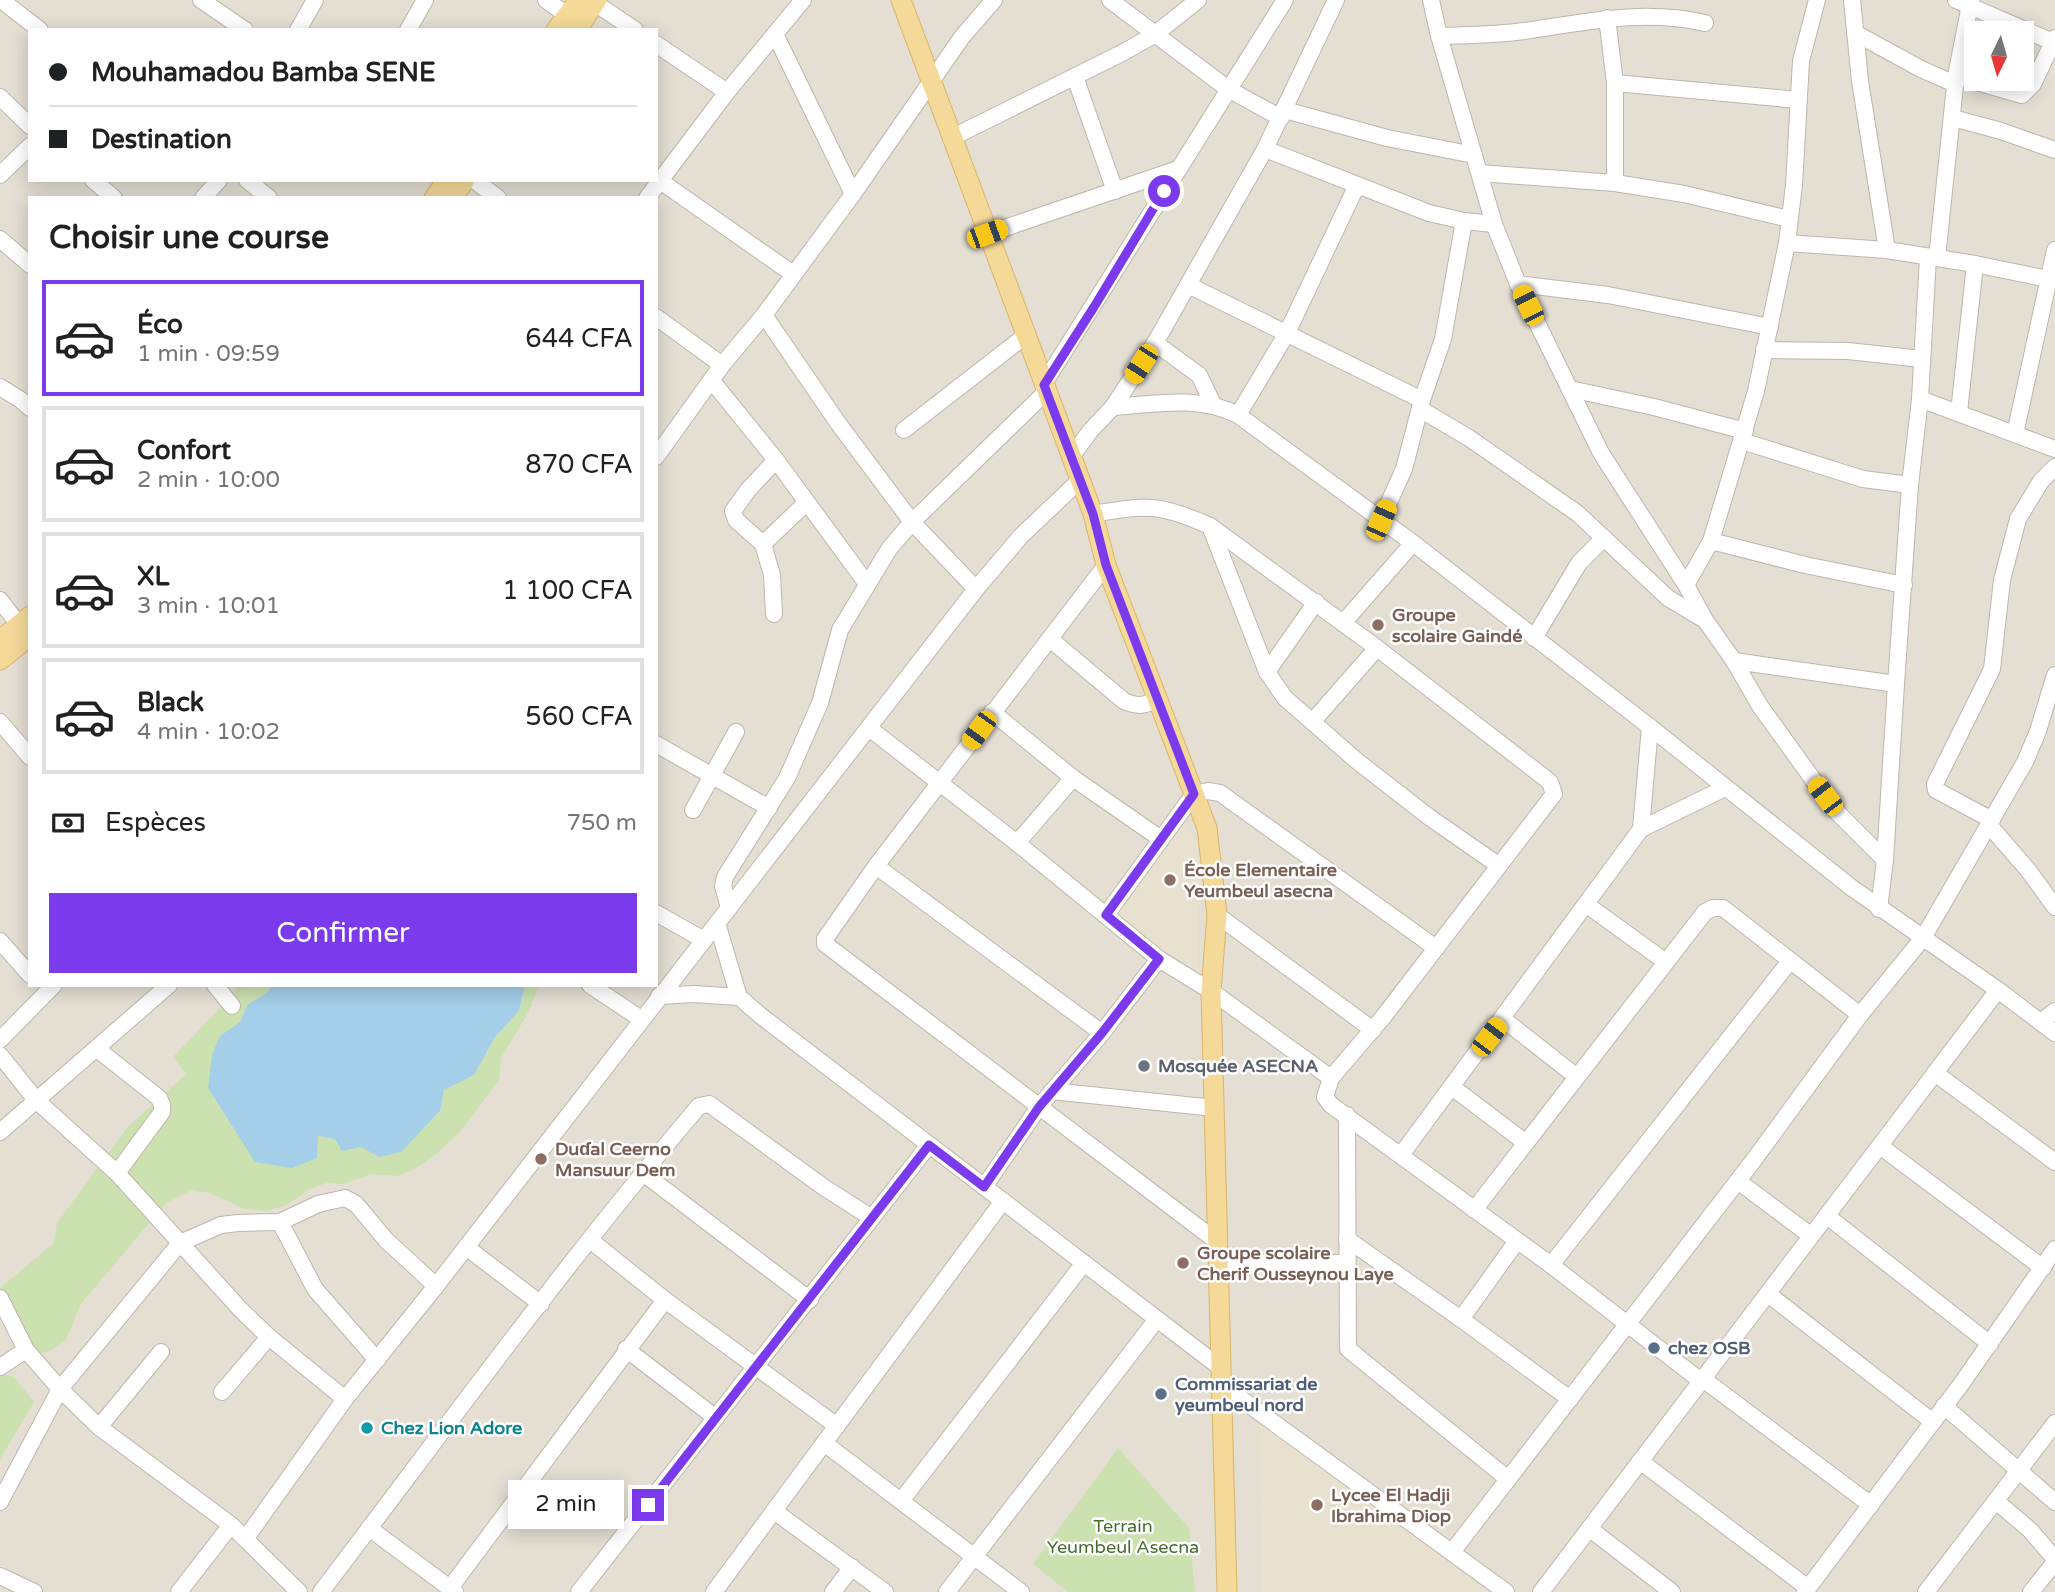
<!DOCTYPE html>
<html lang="fr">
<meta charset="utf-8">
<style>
:root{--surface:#fff;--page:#f6f6f6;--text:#202124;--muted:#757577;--line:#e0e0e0;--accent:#7c3aed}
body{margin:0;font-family:"Varela Round",sans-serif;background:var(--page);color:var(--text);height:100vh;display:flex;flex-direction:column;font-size:26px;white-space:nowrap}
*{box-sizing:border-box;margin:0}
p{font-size:23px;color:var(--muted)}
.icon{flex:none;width:38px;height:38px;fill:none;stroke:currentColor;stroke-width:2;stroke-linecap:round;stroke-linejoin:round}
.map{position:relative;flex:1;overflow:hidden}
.sheet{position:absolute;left:28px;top:196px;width:630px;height:791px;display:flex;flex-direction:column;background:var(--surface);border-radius:0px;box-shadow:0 4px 18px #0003}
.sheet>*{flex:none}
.top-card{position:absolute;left:28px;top:28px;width:630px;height:154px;border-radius:0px;box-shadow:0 4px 18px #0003;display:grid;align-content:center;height:154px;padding:0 21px;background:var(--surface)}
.needle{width:46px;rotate:185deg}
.fabs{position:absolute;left:1964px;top:21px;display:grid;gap:14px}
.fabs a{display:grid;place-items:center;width:70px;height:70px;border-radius:0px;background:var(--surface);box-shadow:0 4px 18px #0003;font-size:35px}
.end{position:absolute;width:32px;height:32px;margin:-16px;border:9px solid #7c3aed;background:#fff;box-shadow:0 0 0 4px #fff}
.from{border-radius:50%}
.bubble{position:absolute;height:49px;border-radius:0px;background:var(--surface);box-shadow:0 4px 18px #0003;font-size:23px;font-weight:600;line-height:49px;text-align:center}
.car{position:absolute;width:21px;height:42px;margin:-21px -10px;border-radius:9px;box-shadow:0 0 5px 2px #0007;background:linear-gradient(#f5c518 24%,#345 0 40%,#f5c518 0 76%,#345 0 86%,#f5c518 0)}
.top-card b{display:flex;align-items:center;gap:24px;height:66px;font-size:26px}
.top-card b+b{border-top:2px solid var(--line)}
.top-card i{width:18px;height:18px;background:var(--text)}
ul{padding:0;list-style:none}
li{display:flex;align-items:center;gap:21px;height:116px;margin:0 14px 10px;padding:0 7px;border:4px solid var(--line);border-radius:0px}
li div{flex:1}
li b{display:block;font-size:26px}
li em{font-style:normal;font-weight:600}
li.selected{border-color:var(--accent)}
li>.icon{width:63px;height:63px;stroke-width:1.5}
h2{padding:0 21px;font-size:32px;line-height:84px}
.pay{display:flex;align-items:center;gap:18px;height:77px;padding:0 21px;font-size:26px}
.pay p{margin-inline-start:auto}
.action{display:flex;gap:14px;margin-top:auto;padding:14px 21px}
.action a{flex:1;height:80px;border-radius:0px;background:var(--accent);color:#fff;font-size:28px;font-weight:600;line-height:80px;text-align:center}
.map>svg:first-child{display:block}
.residential{fill:#e4ded3;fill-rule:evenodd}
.education{fill:#e8e1cf}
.green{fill:#cce1b0}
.water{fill:#a5cee8}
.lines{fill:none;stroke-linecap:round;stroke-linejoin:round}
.minor-casing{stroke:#beb6ab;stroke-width:18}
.major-casing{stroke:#d8b56b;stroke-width:21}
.minor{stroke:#fff;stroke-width:16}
.major{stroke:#f5d999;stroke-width:19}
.route{stroke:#7c3aed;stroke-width:9}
.education-dot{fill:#8d6e63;stroke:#fff;stroke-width:2.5}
.worship-dot{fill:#6b7280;stroke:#fff;stroke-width:2.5}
.service-dot{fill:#5c6f8a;stroke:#fff;stroke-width:2.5}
.culture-dot{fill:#0f9aa8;stroke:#fff;stroke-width:2.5}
.labels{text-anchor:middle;stroke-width:5;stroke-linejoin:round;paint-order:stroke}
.education-label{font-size:18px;font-weight:bold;fill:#785e54;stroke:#fff;text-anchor:start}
.worship-label{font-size:18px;font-weight:bold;fill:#5b616d;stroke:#fff;text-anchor:start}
.service-label{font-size:18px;font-weight:bold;fill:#4e5e75;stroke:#fff;text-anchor:start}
.culture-label{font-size:18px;font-weight:bold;fill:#0d838f;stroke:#fff;text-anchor:start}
.park-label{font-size:18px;fill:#476d2e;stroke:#fff}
</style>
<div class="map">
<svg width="2055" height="1592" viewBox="0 0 2055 1592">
<rect width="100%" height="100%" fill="#f0ece4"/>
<!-- residential -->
<path class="residential" d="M 0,0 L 2055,0 L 2055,1592 L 0,1592 ZM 30,30 L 656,30 L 656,180 L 30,180 ZM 1976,33 L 2021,33 L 2021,79 L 1976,79 ZM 30,198 L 656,198 L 656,985 L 30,985 Z"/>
<!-- education -->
<g class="education">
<polygon points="1186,821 1198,846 1199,977 1116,914"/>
<polygon points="1260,1418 1487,1592 1262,1592"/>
</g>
<!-- green -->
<g class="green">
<polygon points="239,985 271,985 268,992 248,1004 240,1022 220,1036 318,1136 336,1139 343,1151 361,1147 379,1157 401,1151 440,1112 444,1090 474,1074 495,1037 519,1011 525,985 539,985 528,1013 501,1058 499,1080 460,1132 435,1155 413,1170 397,1176 371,1174 343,1184 326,1183 308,1190 287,1205 266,1211 245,1209 210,1193 192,1190 166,1203 80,1305 66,1340 48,1352 33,1355 0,1288 54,1243 57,1223 127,1128 186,1074 173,1057 224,1004"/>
<polygon points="4,1374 14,1377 34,1402 0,1459 0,1377"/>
<polygon points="1118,1448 1189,1528 1195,1592 1068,1592 1033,1564"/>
</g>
<!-- water -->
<polygon class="water" points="271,985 525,985 519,1011 495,1037 474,1075 444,1090 440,1111 401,1152 379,1157 361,1147 342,1151 335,1139 318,1136 317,1158 292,1168 255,1162 208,1088 212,1055 220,1036 240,1022 248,1004 268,992"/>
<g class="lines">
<defs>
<g id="minor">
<polyline points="1,0 40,30"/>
<polyline points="201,0 245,30"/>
<polyline points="546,0 567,15"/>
<polyline points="1110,0 1228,89 1281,118"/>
<polyline points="1431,0 1439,36 1494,224 1518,284 1601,453 1686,585 1705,620 1734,661 1760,706 1835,810 1885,860"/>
<polyline points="1852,0 1860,81 1887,250"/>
<polyline points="1956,0 2055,43"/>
<polyline points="595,3 635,30"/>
<polyline points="1607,18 1615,83 1615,183"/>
<polyline points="298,30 315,0"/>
<polyline points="408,30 425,0"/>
<polyline points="1855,33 1921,69 1955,84"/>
<polyline points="775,34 853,194"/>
<path d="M 1439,36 C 1467,35 1496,35 1524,31 C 1587,22 1642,9 1705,23"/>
<polyline points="656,44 727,92"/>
<polyline points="1956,76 2022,95 2033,84 2055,38"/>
<polyline points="1075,77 1115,191"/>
<polyline points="1615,83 1798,100"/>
<polyline points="0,97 30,126"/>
<polyline points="1285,110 1387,138 1474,155"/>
<polyline points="1953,118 2001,131 2055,150"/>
<polyline points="951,138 1122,53 1154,35 1198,0"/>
<polyline points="1265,149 1429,213 1464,221 1494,224"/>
<polyline points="1480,173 1615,183 1684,194 1789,219"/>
<polyline points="0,175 30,146"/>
<polyline points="656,178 793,274"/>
<polyline points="93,180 114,198"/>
<polyline points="247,180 269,198"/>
<polyline points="474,180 498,198"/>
<polyline points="203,198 219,180"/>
<polyline points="647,198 727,92 803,0"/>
<polyline points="987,234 1178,169"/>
<polyline points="0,239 30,265"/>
<polyline points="1787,243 1887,250 1975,264 2048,279"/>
<polyline points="1937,258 1956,76 1971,0"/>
<polyline points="1518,284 1608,295 1770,327"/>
<polyline points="1188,285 1422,400"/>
<polyline points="764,315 838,423 912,522 976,589"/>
<polyline points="656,317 722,365"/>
<polyline points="1155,343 1199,375 1213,404"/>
<polyline points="1764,350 1848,351 1922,359"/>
<polyline points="712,381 776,460 867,584"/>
<polyline points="1043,385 1285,0"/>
<polyline points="0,387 21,400 30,408"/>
<polyline points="1570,389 1654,407 1745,431"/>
<polyline points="1920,399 2055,449"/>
<polyline points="1113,407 1155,343 1265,149 1336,0"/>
<polyline points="1420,409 1469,438 1577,513 1668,598 1703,619"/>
<polyline points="1959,412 1975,264"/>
<polyline points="1238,415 1287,333 1357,185"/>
<polyline points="904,430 1025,336"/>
<polyline points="2015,434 2055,250"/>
<polyline points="1742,441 1863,479 1910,485"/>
<polyline points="656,457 722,365 764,315 853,194 962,37 994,0"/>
<path d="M 1071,457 L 1091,430 L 1113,407 C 1156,404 1198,395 1238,415 L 1413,543 L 1650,727 L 1852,888 L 1998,990 L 2055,1033"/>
<path d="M 1093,514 C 1146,505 1159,503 1210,526 L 1377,648 L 1550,782 L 1554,794 L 1384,1016 L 1331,1078 L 1325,1097 L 1331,1105 L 1551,1265 L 1701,1381"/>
<polyline points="1381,520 1404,469 1422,400 1443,339 1464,221"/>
<polyline points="1210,526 1267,672 1285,698 1357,761 1429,817 1498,865"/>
<polyline points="1711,541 1805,565 1904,585"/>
<polyline points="763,544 736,520 733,511 748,490 776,460"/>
<polyline points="1106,565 876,866 825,939 825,944 1219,1243"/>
<polyline points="1686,585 1711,541 1756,391 1787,243 1794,185 1801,61 1817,0"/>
<polyline points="0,600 19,625"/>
<polyline points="774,614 772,575 763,544 806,503"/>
<polyline points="1343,623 1413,543"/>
<polyline points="1534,638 1579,563 1604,538"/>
<path d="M 1050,639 L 1124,701 C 1138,707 1144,706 1158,699"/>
<polyline points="1734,661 1896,684"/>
<polyline points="1267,672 1316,602"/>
<polyline points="992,712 1073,778 1161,839"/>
<polyline points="1313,721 1377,648"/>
<polyline points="0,722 30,757"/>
<polyline points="869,728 1017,843 1159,959 1211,991 1331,1078"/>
<polyline points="656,744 769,808"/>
<polyline points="693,810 736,732"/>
<polyline points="1992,820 1936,790 1935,784 1992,669 2002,580 2018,519 2041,481 2055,467"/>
<polyline points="1989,825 2028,870 2055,907"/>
<polyline points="1641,829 1650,727"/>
<polyline points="1017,843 1073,778"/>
<polyline points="876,866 1102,1033"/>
<polyline points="1587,905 1666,962"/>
<polyline points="729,908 723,886 725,877 787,778 820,703 840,630 889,549 912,522 1046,392"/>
<polyline points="1879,909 1885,860 1896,684 1910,485 1920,399 1928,257"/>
<polyline points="656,913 704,940"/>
<polyline points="1106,915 1194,794 1208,791 1220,793 1436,948"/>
<polyline points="1217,915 1373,1030"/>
<polyline points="717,923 739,997 761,1016 1221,1368"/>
<polyline points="0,941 30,975"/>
<polyline points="215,985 232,1006"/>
<polyline points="590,985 641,1019"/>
<polyline points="659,996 694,994 739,997"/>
<polyline points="1503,1019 1577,1077"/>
<polyline points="2041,1022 2055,1011"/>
<polyline points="0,1040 54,985"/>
<polyline points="97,1049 159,1098 162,1105 162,1112 117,1173"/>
<polyline points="0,1055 36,1100 117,1173 240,1309 269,1337 345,1399"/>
<polyline points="1935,1073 2055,1162"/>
<polyline points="1452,1087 1526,1143"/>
<polyline points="1052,1091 1214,1108"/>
<polyline points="1347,1115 1348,1349 1508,1479"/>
<polyline points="0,1132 169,985"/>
<polyline points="1880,1146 2043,1268"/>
<polyline points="1401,1155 1641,829 1725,788"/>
<polyline points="643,1173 810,1300"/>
<polyline points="1738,1181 1810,1235"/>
<polyline points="984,1187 1039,1107 1102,1033 1159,959"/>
<polyline points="1474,1210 1705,912 1713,908 1723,908 1860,1015"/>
<polyline points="1827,1216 1990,1344"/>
<polyline points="280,1222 315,1289 377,1360"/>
<polyline points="1347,1239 1461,1319 1570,1399"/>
<polyline points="590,1240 665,1300 837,1426"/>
<polyline points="466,1247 541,1304"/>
<polyline points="1219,1263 1346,1263"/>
<polyline points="1551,1265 1790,961"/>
<polyline points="1768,1294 1933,1422"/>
<polyline points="0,1298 26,1350 60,1389 99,1427 231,1525 299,1592"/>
<polyline points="1461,1319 1517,1241"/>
<polyline points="626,1349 716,1418"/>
<polyline points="0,1367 26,1350"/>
<polyline points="1703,1379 1871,1505"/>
<polyline points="1222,1385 1506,1592"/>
<polyline points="222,1392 269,1337"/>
<polyline points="1944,1406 2055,1502"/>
<polyline points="99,1427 161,1352"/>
<polyline points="824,1443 1021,1592"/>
<polyline points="1640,1461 1808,1588"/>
<polyline points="901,1501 1084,1263"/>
<polyline points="1996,1501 2030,1530 2055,1559"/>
<polyline points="0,1502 60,1389 180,1243 221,1225 238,1223 280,1222 318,1204 345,1198 356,1204 386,1240 436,1286"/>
<polyline points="774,1511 885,1592"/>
<polyline points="369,1528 455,1592"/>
<polyline points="1590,1529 1672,1592"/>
<polyline points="246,1538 345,1399 436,1286 976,589 1021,536 1080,480"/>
<polyline points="1452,1552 1753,1161 1860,1015 1923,938 2025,762 2038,731 2055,675"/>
<polyline points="0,1576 34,1592"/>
<polyline points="450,1588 665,1300"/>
<polyline points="179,1592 231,1525"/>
<path d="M 321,1592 C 445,1429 566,1262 699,1106 L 709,1104 L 712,1106 L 825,1188 L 872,1218"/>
<polyline points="579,1592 929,1145"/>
<polyline points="714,1592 1003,1201"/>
<polyline points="833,1592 852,1567"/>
<polyline points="947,1592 1157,1319"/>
<polyline points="1541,1592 1998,990"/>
<polyline points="1805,1592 1962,1383 2055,1249"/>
<polyline points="1926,1592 2055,1423"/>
<polyline points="2031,1592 2055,1562"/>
</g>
<g id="major">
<polyline points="901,0 1093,514 1106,565 1207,828 1217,915 1211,991 1227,1592"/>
<polyline points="556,30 579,0"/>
<polyline points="577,30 597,0"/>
<polyline points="434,198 447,180"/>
<polyline points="453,198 465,180"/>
<polyline points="0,640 30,616"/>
<polyline points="0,660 30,636"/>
</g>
</defs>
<!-- minor casing -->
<use href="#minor" class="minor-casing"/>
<!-- major casing -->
<use href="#major" class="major-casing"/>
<!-- minor -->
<use href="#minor" class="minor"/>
<!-- major -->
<use href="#major" class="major"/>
</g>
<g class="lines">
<!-- route -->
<polyline class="route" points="648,1505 929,1145 984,1187 1039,1107 1102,1033 1159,959 1106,915 1194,794 1106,565 1093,514 1044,385 1094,307 1164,191"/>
</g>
<!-- markers -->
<g class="education-dot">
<circle cx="1378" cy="625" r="7"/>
<circle cx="1170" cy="880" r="7"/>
<circle cx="541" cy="1159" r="7"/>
<circle cx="1183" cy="1263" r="7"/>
<circle cx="1317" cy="1505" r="7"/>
</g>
<circle class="worship-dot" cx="1144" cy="1066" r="7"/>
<g class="service-dot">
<circle cx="1654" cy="1348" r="7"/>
<circle cx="1161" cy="1394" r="7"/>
</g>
<circle class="culture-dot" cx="367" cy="1428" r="7"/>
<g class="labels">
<!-- education labels -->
<g class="education-label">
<text x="1392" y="621">Groupe<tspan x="1392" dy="21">scolaire Gaindé</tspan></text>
<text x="1184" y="876">École Elementaire<tspan x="1184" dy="21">Yeumbeul asecna</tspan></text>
<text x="555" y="1155">Duɗal Ceerno<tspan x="555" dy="21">Mansuur Dem</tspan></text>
<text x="1197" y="1259">Groupe scolaire<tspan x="1197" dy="21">Cherif Ousseynou Laye</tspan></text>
<text x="1331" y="1501">Lycee El Hadji<tspan x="1331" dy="21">Ibrahima Diop</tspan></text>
</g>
<!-- worship labels -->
<g class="worship-label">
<text x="1158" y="1072">Mosquée ASECNA</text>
</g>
<!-- service labels -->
<g class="service-label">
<text x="1668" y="1354">chez OSB</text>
<text x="1175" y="1390">Commissariat de<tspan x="1175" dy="21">yeumbeul nord</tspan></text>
</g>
<!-- culture labels -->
<g class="culture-label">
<text x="381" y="1434">Chez Lion Adore</text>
</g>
<!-- park labels -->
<g class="park-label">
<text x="1123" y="1532">Terrain<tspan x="1123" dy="21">Yeumbeul Asecna</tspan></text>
</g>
</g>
</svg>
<div class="fabs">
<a><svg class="needle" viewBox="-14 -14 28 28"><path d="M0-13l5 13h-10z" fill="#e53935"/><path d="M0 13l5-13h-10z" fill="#757577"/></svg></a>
</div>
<i class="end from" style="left:1164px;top:191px"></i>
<i class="end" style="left:648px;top:1505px"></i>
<div class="bubble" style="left:508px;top:1480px;width:116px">2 min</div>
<i class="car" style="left:987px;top:234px;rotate:70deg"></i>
<i class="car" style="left:1528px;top:305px;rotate:334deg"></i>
<i class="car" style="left:1141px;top:364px;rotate:213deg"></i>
<i class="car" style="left:1381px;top:520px;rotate:24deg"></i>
<i class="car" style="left:979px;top:730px;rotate:216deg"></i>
<i class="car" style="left:1825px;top:796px;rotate:323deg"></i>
<i class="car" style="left:1489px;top:1037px;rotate:37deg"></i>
<div class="top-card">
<b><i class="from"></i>Mouhamadou Bamba SENE</b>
<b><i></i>Destination</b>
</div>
<section class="sheet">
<h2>Choisir une course</h2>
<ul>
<li class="selected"><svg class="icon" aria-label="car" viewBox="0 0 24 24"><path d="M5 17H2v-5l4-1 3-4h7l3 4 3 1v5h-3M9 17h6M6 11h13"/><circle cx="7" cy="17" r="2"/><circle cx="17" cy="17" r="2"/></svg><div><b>Éco</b><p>1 min · 09:59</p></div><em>644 CFA</em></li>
<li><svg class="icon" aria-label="car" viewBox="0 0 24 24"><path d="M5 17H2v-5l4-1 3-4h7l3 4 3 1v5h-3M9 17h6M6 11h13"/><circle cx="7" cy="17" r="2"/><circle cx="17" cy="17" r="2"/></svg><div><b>Confort</b><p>2 min · 10:00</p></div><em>870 CFA</em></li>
<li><svg class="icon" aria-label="car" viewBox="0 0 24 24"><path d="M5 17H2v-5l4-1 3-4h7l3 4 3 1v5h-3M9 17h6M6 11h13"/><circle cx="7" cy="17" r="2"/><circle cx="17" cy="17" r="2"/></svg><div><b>XL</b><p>3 min · 10:01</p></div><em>1 100 CFA</em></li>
<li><svg class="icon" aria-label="car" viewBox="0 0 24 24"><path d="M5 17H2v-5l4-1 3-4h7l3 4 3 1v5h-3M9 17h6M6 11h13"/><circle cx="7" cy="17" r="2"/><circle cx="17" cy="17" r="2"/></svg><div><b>Black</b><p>4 min · 10:02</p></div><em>560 CFA</em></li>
</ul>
<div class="pay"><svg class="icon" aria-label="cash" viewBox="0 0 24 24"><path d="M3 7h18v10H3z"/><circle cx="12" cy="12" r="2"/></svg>Espèces<p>750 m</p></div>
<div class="action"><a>Confirmer</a></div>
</section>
</div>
